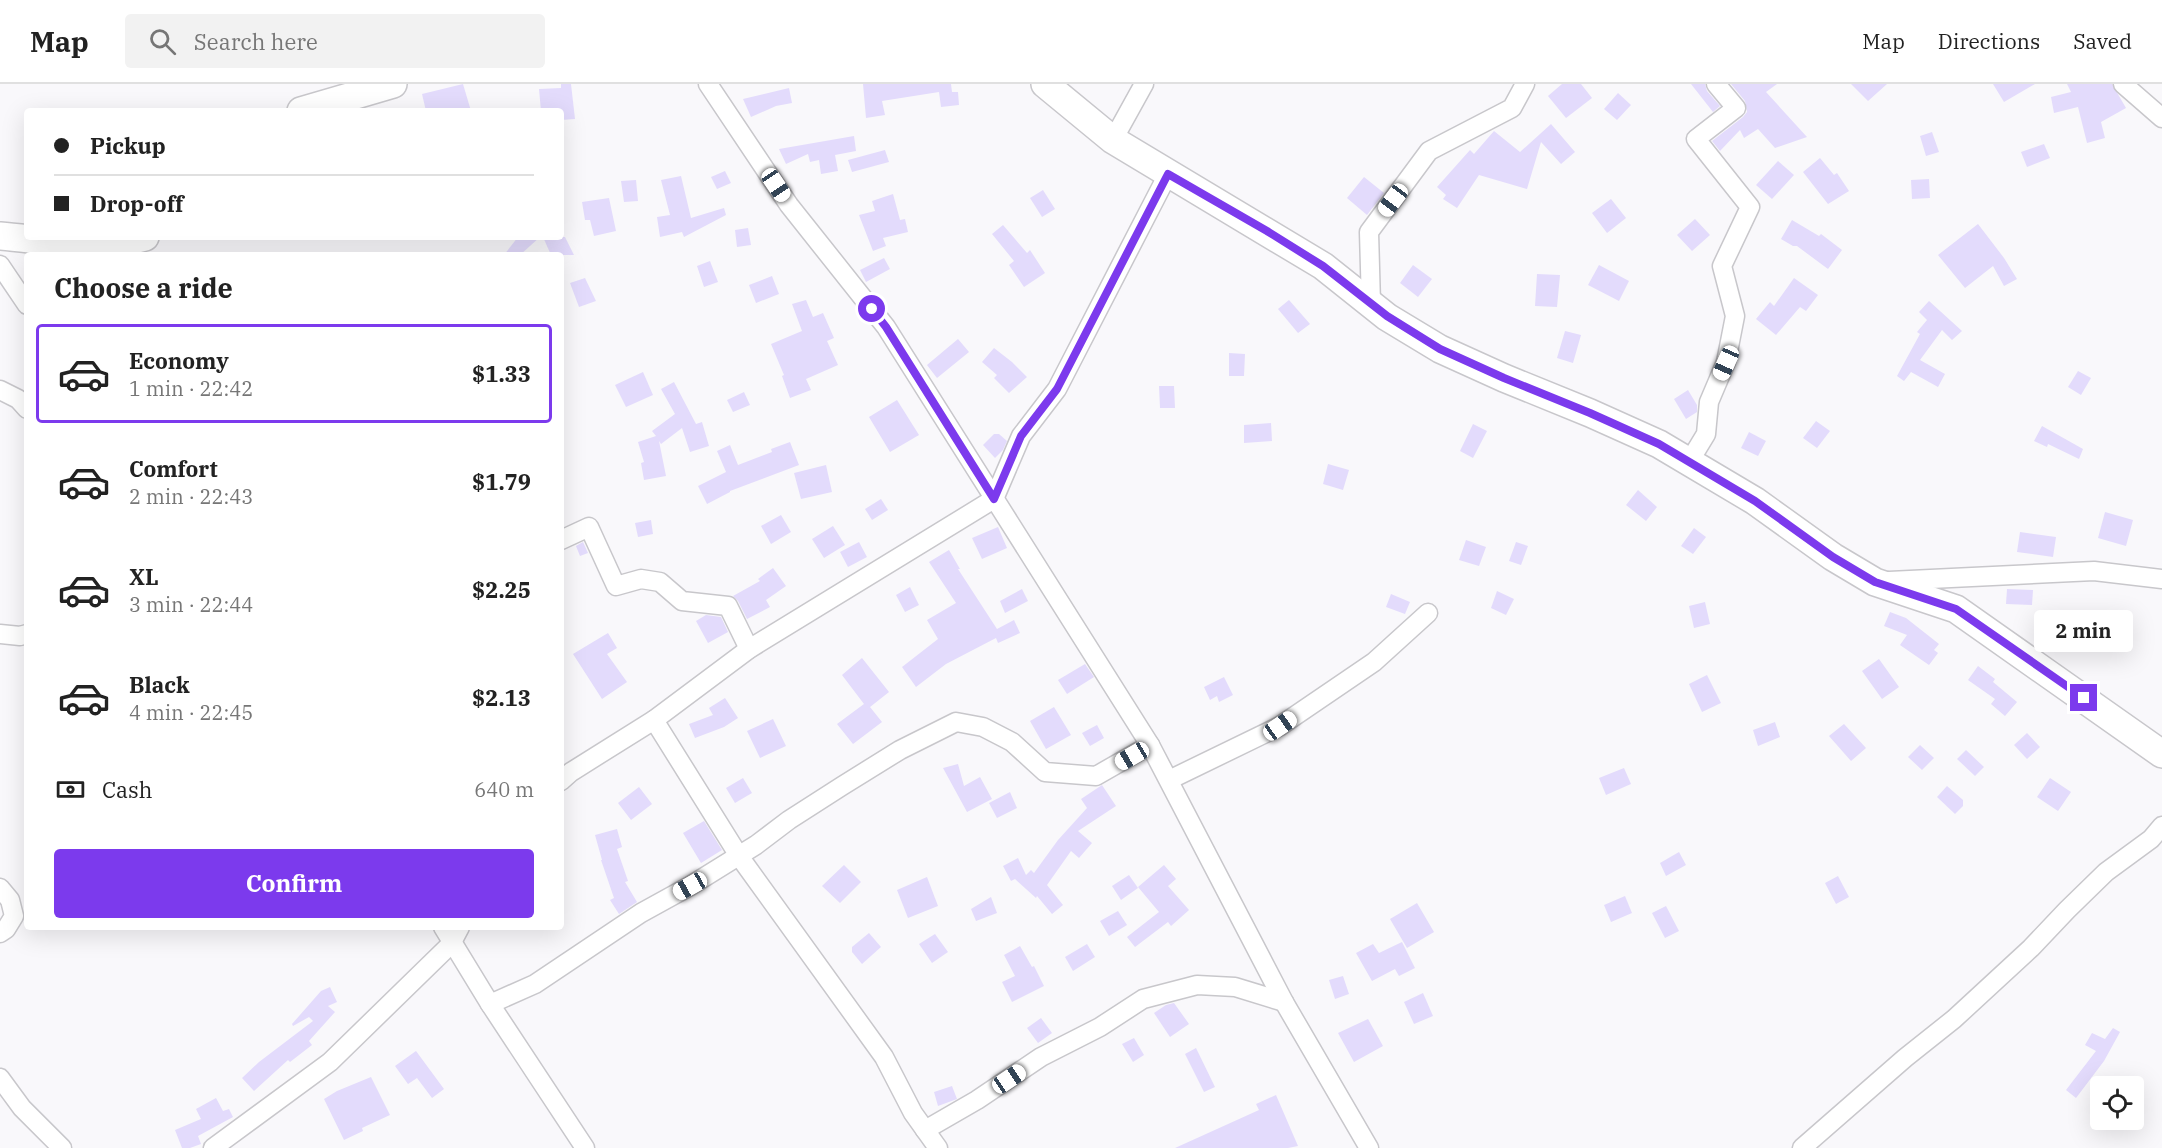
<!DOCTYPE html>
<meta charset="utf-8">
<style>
:root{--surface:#fff;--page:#f2f2f2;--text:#222;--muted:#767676;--line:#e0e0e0;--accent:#7c3aed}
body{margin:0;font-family:"IBM Plex Serif",serif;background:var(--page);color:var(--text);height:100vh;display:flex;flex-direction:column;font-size:22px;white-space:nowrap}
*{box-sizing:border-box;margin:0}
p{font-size:20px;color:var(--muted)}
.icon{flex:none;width:33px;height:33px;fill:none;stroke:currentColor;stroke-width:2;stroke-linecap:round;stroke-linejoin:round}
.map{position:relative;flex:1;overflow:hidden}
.panel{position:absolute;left:24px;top:168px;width:540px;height:678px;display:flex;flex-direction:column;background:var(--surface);border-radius:6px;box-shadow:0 6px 24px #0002}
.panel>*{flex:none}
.guide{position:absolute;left:24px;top:24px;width:540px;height:132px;border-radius:6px;box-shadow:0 6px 24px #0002;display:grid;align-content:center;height:132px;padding:0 30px;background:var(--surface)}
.controls{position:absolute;left:2090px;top:992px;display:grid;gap:12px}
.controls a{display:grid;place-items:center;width:54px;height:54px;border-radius:6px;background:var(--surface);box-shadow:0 6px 24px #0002;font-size:30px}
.end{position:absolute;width:27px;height:27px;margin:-14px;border:8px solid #7c3aed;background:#fff;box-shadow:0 0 0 3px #fff}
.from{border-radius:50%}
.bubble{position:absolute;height:42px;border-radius:6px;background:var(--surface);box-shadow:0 6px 24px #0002;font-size:20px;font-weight:700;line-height:42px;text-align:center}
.car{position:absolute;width:18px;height:36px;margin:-18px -9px;border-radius:8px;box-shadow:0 0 4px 2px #0007;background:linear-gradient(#fff 24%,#345 0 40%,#fff 0 76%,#345 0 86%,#fff 0)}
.guide b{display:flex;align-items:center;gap:21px;height:57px;font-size:22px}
.guide b+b{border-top:2px solid var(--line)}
.guide i{width:15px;height:15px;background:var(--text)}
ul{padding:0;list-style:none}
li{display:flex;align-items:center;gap:18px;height:99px;margin:0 12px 9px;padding:0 18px;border:3px solid transparent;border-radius:6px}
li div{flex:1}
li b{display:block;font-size:22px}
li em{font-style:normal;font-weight:700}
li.on{border-color:var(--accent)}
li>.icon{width:54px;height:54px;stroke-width:1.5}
h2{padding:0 30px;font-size:27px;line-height:72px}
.pay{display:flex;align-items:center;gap:15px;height:66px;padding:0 30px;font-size:22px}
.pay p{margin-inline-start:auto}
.action{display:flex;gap:12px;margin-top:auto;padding:12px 30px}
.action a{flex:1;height:69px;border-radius:6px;background:var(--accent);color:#fff;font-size:24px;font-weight:700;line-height:69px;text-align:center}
header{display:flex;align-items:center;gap:36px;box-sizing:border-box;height:84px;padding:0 30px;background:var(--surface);border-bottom:2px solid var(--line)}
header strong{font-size:28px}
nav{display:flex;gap:33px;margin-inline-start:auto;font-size:21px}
.search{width:420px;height:54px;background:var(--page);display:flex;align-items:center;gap:15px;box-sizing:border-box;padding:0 21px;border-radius:6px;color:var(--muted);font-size:22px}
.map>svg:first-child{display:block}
.building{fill:#e3dbfc}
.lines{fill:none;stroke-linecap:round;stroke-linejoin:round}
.street-casing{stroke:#c8c7cb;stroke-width:21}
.secondary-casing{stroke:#c8c7cb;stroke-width:30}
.street{stroke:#fff;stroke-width:18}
.secondary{stroke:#fff;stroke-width:27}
.route{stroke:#7c3aed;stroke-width:8}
</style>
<header>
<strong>Map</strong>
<div class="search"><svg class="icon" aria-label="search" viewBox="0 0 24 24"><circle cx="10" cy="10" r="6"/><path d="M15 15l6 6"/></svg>Search here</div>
<nav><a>Map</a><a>Directions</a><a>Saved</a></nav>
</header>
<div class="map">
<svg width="2162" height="1064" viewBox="0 0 2162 1064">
<rect width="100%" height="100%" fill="#f9f8fb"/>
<!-- building -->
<g class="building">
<polygon points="463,0 471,27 426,27 422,10"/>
<polygon points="561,0 571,0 575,35 561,36 561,27 541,27 539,5 561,4"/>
<polygon points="863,0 951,0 952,8 958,8 959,21 941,23 939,8 882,17 885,31 866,34"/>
<polygon points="1562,0 1581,0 1592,14 1566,34 1548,12"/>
<polygon points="1691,0 1705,0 1707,7 1720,22 1713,28"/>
<polygon points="1731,0 1777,0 1766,8 1807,53 1775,64 1758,45 1744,54 1740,46 1720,67 1712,57 1743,33 1747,28 1745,17"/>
<polygon points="1851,0 1887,0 1868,17"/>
<polygon points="1993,0 2035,0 2004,18"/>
<polygon points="2067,0 2112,0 2126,24 2101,38 2105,54 2087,59 2078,23 2054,29 2051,13 2071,8"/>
<polygon points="789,4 792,19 776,22 751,33 743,15"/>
<polygon points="1618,9 1631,21 1617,36 1604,25"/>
<polygon points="1551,40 1575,68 1561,80 1541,58 1527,105 1479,91 1457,124 1443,115 1446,111 1437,103 1470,66 1474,70 1494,47 1520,68"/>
<polygon points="1932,48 1939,68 1926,72 1920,52"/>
<polygon points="854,52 856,67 835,71 838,87 821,90 819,76 810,78 808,70 786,80 779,65"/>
<polygon points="2044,60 2050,74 2027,83 2021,68"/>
<polygon points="885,66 889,78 852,88 848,76"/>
<polygon points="1820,74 1834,91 1837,89 1849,107 1828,120 1803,88"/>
<polygon points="1778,77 1794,91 1772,115 1756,101"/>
<polygon points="725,87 731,99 717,105 711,93"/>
<polygon points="681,92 691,134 724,124 726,131 684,153 682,148 660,153 657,133 670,131 661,96"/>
<polygon points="1364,93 1384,109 1367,131 1347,114"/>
<polygon points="1929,95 1930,114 1912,115 1911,96"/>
<polygon points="636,96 638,117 624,118 621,97"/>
<polygon points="1043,106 1055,125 1042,133 1030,114"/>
<polygon points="893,110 900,136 905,135 908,148 883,154 886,162 873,167 859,131 875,127 872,117"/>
<polygon points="609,114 616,147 594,152 590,136 585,136 582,118"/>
<polygon points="1611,115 1626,134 1607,149 1592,129"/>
<polygon points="1695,135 1710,151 1692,167 1677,151"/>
<polygon points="1792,136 1819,152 1821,150 1842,166 1828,185 1797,162 1793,162 1781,155"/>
<polygon points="1978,140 2004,174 2017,195 2004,202 1993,182 1965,204 1938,171"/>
<polygon points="1003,141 1027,169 1030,166 1045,189 1024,203 1009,181 1014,177 992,150"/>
<polygon points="748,144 751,161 737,163 735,146"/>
<polygon points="518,153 540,153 520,171 504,171"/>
<polygon points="543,153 565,153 574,171 551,171"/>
<polygon points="884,174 890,185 866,198 860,186"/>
<polygon points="710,177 718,198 704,203 697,182"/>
<polygon points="1413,181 1432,195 1418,213 1400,199"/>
<polygon points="1599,181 1629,197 1619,217 1588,201"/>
<polygon points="1537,190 1560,191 1557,223 1535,222"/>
<polygon points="772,192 779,210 756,219 749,201"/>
<polygon points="585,194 596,217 579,223 570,199"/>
<polygon points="1794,194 1818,211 1806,227 1800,223 1776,251 1756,235 1770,218 1774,222"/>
<polygon points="806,216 813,233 823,229 834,254 827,257 838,281 806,295 811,306 790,314 782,292 784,291 771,260 802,247 792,220"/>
<polygon points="1289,216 1310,240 1298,249 1278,225"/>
<polygon points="1929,217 1962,247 1952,256 1942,246 1920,276 1945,290 1938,303 1911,288 1904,297 1897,292 1920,250 1917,248 1927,236 1919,228"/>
<polygon points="1565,247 1581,251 1573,279 1557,274"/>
<polygon points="958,255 969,268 937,294 927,281"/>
<polygon points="994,264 1012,278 1027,293 1009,309 994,294 997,291 982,278"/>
<polygon points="1229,269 1245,270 1244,292 1229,292"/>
<polygon points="2078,287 2091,294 2081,311 2068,303"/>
<polygon points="643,288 653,311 626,323 615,301"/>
<polygon points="674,298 696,340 702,338 709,362 690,368 682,344 661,360 659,357 666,392 644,396 641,379 644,378 638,358 656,352 652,347 675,330 661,305"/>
<polygon points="1159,302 1174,302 1175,324 1160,324"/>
<polygon points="1688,306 1697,321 1697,328 1686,335 1674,315"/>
<polygon points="744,308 750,321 733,328 727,316"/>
<polygon points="897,316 919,351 890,368 869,333"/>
<polygon points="1816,337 1830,347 1817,364 1803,354"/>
<polygon points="1271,339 1272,357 1244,359 1244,341"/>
<polygon points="1473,340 1487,347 1473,374 1460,367"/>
<polygon points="2042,342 2083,365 2079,375 2048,360 2047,363 2034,357"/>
<polygon points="1749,348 1766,357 1758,372 1741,364"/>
<polygon points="994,350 999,350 1007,357 1003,366 995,374 983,361"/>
<polygon points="790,358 799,381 730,407 730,408 707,420 698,402 726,388 717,367 730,361 738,381 772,368 771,365"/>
<polygon points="1328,380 1349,386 1343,406 1323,400"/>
<polygon points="826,381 832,408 801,415 794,389"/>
<polygon points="1638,406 1657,423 1646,437 1626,421"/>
<polygon points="881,415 888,426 872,436 865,425"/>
<polygon points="2105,428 2133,436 2126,462 2098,454"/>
<polygon points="781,431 791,448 771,460 761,442"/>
<polygon points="651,436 653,450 638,453 635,439"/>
<polygon points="833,442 845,461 824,474 812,455"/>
<polygon points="998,443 1007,464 982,475 972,454"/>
<polygon points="1694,444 1706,453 1693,470 1681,462"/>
<polygon points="2020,448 2056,453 2053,473 2017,468"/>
<polygon points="1466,456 1486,463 1479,482 1459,476"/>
<polygon points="583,458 588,469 580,472 576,462"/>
<polygon points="859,458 867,473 848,483 840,468"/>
<polygon points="1516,458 1528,462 1521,481 1509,477"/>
<polygon points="949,466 960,485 958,485 997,545 1014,536 1020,549 998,559 996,554 946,580 916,603 902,583 938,555 927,536 956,519 929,478"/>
<polygon points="773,484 786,502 766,516 770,523 747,535 738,517 733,512 760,497 758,495"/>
<polygon points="910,503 919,521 905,528 896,511"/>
<polygon points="1022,505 1028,517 1005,529 1000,517"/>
<polygon points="2007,505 2033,506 2032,521 2006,520"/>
<polygon points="1497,507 1514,515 1506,531 1491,524"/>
<polygon points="1391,510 1410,518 1405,530 1386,523"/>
<polygon points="1705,518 1710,540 1694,544 1689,522"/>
<polygon points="1890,528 1906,534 1939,560 1934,566 1938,569 1929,581 1900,561 1907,551 1884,542"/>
<polygon points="706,531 721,533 728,548 708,559 696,537"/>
<polygon points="2104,538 2128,544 2123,566 2099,560"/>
<polygon points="608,549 617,564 607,570 627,598 602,615 573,570"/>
<polygon points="862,574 889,608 870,623 882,638 853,660 837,640 864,620 842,591"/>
<polygon points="1879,575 1899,603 1882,615 1862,587"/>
<polygon points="1085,580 1094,593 1067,610 1058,596"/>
<polygon points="1978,582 1995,595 1993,598 2017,618 2005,632 1991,620 1995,615 1968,596"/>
<polygon points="1707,591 1721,619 1702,628 1689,600"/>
<polygon points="1224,593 1233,611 1219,618 1217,612 1210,616 1204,603"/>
<polygon points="725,614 738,634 724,643 695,654 689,640 713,631 709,624"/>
<polygon points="1054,623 1071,651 1046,665 1030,637"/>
<polygon points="773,635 786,662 760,674 747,647"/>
<polygon points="1775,638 1780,653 1758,662 1753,646"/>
<polygon points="1844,640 1866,664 1851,677 1829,652"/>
<polygon points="1097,641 1104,654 1090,662 1082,649"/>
<polygon points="2027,649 2040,663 2027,675 2014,661"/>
<polygon points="1920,661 1934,674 1922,686 1908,673"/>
<polygon points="1966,666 1984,683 1975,692 1957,675"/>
<polygon points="958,680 964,702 980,693 992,715 967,728 943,684"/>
<polygon points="1624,684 1631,700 1606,711 1599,694"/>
<polygon points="743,694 752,709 735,719 726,704"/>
<polygon points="2050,694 2071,708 2058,727 2037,713"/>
<polygon points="1102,701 1116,722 1078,747 1092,759 1079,774 1071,767 1047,801 1063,821 1052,830 1037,812 1036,814 1015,795 1011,797 1003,782 1018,774 1026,791 1031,786 1034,789 1058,756 1087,724 1081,715"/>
<polygon points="1947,702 1963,716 1963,722 1955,730 1937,713"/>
<polygon points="639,703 652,720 631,736 618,719"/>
<polygon points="1010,708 1017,724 997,734 989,719"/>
<polygon points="704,737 722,766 701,779 683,749"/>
<polygon points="617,745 622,763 617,765 628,797 625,798 637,818 619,830 610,816 614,814 601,776 602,776 595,751"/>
<polygon points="1679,768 1686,781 1666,792 1660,779"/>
<polygon points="844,781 861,798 840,819 822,802"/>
<polygon points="1164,781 1176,795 1168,802 1189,826 1171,842 1168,838 1135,863 1127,853 1159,828 1138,803"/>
<polygon points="1129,791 1138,804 1121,816 1112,802"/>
<polygon points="1838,792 1849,813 1836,820 1825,799"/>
<polygon points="927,793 938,822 908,834 897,806"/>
<polygon points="1625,812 1632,829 1611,838 1604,821"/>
<polygon points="991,813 997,829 976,837 971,825"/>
<polygon points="1417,819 1434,848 1407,864 1390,835"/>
<polygon points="1666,822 1679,847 1665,854 1652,829"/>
<polygon points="1118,827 1127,841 1109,852 1100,837"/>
<polygon points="869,849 881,863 862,880 852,868 852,863"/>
<polygon points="935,850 948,868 932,879 919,860"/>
<polygon points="1402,858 1415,884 1399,892 1395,885 1372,897 1356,869 1373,860 1379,869"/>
<polygon points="1087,860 1095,873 1073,887 1065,873"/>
<polygon points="1020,862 1032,883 1034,882 1044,902 1012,918 1002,898 1015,892 1004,871"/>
<polygon points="1343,892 1349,910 1335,915 1329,896"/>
<polygon points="330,903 337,918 328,922 335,928 309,957 312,961 290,978 288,976 254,1007 242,994 259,978 313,937 309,933 293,942 292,940 321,907"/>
<polygon points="1423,909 1433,932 1414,940 1404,918"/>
<polygon points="1174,919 1189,940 1170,953 1154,929 1166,921"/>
<polygon points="1041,934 1052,949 1038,959 1027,944"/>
<polygon points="1368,935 1383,962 1354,978 1338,949"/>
<polygon points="2113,944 2120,948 2104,977 2076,1014 2066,1006 2096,967 2085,961 2092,949 2105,955"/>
<polygon points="1134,954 1144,971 1133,978 1122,960"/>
<polygon points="1196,964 1215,1003 1204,1008 1185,970"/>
<polygon points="416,967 444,1005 432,1014 417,994 408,1000 395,982"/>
<polygon points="371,993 390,1031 362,1044 363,1047 344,1056 324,1015 337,1007"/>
<polygon points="952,1002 957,1015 938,1022 934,1008"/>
<polygon points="1276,1011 1298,1062 1288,1064 1175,1064 1259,1026 1256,1020"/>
<polygon points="216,1014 223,1027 229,1025 233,1033 198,1052 201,1060 190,1064 182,1064 175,1046 201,1035 196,1025"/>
</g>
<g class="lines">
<defs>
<g id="street">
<polyline points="708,0 789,121 886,243 1150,661 1284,918 1369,1064"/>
<polyline points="2123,0 2162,34"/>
<polyline points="1113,56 1144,0"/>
<polyline points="0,181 27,221"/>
<polyline points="1371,220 1369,148 1429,67 1512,24 1525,0"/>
<polyline points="0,306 18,315 27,325"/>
<polyline points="1689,378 1706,350 1709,318 1726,278 1735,232 1722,182 1750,123 1696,55 1736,24 1716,0"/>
<polyline points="561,456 589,443 616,502 641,495 660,498 682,517 728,522 749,565"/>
<polyline points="1889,497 2094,487 2162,495"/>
<polyline points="0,550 20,552 27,550"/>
<polyline points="654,636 739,772 884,973 913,1029 938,1064"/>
<polyline points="1169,696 1280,642 1374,578 1428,529"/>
<polyline points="561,697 571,688 654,636 749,565 994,415 1021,352 1057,305 1168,90"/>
<polyline points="0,804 10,816 14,832 6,845 0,849"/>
<polyline points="443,843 490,920 585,1064"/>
<polyline points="490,920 535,900 641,829 690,802 756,761 789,736 842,702 900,666 956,638 983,643 1012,658 1045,688 1096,692 1150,661"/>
<polyline points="0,994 22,1024 62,1064"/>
<polyline points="925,1046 977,1016 1041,973 1100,943 1143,915 1197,901 1235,903 1284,918"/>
<polyline points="213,1064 330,978 451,860 460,843"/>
<polyline points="1802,1064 1905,974 1954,935 2031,864 2067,826 2106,788 2151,755 2162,742"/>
</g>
<g id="secondary">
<polyline points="1045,0 1113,56 1323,182 1387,233 1440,265 1504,294 1590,329 1659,360 1755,417 1833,473 1875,498 1956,525 2162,670"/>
<polyline points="301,27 393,0"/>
<path d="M 0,152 C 47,156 99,167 145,153"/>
</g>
</defs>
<!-- street casing -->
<use href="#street" class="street-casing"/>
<!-- secondary casing -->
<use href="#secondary" class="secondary-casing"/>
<!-- street -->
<use href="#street" class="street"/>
<!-- secondary -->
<use href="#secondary" class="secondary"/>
</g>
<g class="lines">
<!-- route -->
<polyline class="route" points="872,225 886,243 994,415 1021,352 1057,305 1168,90 1267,147 1323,182 1387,232 1440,265 1504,294 1590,329 1659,360 1755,417 1833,473 1875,498 1956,525 2084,614"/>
</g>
</svg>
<div class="controls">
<a><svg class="icon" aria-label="locate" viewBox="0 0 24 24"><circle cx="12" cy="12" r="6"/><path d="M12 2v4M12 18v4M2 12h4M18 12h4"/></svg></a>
</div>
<i class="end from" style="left:872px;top:225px"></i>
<i class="end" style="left:2084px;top:614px"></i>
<div class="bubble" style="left:2034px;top:526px;width:99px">2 min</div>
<i class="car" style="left:776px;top:101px;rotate:146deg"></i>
<i class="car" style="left:1393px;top:116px;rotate:217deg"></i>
<i class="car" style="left:1726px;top:279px;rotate:204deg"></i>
<i class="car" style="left:1280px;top:642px;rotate:55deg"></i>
<i class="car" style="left:1132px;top:672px;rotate:240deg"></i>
<i class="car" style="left:690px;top:802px;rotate:241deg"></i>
<i class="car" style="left:1009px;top:995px;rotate:56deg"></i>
<div class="guide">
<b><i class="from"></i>Pickup</b>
<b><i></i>Drop-off</b>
</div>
<section class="panel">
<h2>Choose a ride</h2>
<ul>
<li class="on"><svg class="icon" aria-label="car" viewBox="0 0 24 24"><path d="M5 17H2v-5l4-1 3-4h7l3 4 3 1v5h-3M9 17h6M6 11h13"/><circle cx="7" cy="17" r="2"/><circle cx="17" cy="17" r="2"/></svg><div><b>Economy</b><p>1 min · 22:42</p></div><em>$1.33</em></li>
<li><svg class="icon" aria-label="car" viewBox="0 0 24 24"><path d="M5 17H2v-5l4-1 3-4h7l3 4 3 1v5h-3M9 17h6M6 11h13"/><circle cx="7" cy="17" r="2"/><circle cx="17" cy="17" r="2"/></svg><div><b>Comfort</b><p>2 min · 22:43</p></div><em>$1.79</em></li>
<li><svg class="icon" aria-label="car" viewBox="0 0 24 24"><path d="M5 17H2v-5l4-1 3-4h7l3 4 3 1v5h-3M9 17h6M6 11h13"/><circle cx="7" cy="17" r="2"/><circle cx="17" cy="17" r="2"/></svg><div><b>XL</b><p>3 min · 22:44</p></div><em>$2.25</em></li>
<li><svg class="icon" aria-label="car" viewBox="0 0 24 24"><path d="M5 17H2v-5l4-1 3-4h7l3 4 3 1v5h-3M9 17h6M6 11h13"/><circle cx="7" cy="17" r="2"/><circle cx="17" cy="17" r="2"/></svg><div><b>Black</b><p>4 min · 22:45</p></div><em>$2.13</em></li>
</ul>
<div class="pay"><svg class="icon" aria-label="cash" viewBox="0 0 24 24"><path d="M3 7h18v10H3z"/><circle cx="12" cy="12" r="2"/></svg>Cash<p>640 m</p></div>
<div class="action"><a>Confirm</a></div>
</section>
</div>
